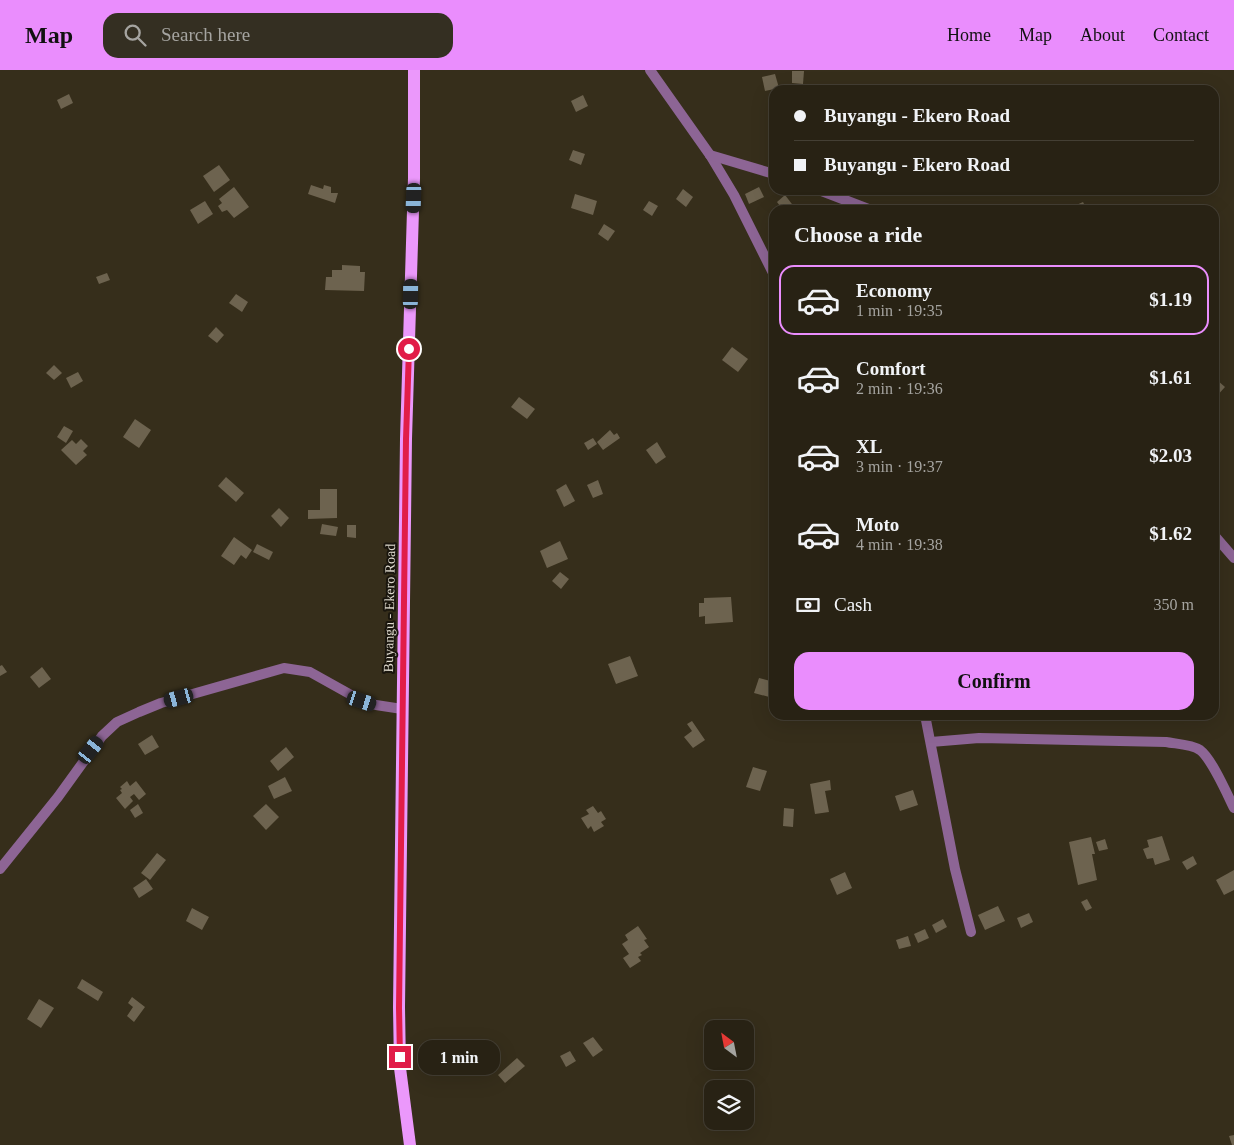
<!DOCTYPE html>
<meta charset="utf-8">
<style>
:root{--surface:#282214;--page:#342f22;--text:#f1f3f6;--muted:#a5a4a0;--line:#443f34;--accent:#ea8dfd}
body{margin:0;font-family:Georgia,serif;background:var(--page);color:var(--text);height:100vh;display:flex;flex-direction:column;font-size:19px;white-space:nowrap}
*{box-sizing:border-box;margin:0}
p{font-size:16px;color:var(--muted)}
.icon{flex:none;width:28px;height:28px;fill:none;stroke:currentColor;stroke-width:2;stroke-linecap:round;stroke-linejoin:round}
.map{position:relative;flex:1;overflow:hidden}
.panel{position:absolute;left:769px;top:135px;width:450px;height:515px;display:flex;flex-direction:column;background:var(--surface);border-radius:15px;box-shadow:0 5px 20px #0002,0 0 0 1px var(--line)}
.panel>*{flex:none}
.top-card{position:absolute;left:769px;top:15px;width:450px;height:110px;border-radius:15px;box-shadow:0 5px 20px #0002,0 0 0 1px var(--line);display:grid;align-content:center;height:110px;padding:0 25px;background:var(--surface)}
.needle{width:32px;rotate:328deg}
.buttons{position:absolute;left:704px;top:950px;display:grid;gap:10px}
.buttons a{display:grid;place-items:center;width:50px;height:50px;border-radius:10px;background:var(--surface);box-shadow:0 5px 20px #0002,0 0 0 1px var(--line);font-size:25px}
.end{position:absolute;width:22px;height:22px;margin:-11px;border:6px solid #e11d48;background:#fff;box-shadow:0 0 0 2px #fff}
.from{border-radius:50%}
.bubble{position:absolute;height:35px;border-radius:15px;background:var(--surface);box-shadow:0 5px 20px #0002,0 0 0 1px var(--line);font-size:16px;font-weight:800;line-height:35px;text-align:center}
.car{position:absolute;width:15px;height:30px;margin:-15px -8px;border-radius:6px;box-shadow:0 0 4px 1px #0007;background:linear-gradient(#222 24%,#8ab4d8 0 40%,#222 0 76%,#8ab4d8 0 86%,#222 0)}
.top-card b{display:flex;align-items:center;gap:18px;height:48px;font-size:19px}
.top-card b+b{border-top:1px solid var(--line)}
.top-card i{width:12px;height:12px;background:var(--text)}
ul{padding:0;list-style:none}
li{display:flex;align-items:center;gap:15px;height:70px;margin:0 10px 8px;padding:0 15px;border:2px solid transparent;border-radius:15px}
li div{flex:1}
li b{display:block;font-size:19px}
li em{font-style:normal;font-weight:800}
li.on{border-color:var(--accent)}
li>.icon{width:45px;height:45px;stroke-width:1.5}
h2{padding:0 25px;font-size:22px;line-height:60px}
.pay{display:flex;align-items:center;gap:12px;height:55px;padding:0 25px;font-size:19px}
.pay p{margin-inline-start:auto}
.button{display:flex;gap:10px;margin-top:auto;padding:10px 25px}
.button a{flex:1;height:58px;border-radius:15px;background:var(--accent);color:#111;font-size:20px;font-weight:800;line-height:58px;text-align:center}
header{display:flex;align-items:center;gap:30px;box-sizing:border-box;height:70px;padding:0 25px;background:var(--accent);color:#111}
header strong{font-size:24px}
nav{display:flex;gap:28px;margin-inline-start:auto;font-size:18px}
.search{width:350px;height:45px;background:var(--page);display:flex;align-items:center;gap:12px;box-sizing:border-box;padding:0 18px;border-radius:15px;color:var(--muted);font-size:19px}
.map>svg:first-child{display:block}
.building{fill:#6d634f}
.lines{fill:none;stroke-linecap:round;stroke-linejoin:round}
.minor{stroke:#8d6595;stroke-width:10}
.primary{stroke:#eb98fb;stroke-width:12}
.route{stroke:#e11d48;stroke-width:6}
.labels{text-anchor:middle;stroke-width:4;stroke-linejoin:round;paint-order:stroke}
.street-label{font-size:14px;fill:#dfdace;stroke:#1a160e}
</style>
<header>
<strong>Map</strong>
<div class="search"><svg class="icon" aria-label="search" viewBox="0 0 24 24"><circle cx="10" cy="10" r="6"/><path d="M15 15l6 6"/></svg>Search here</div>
<nav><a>Home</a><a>Map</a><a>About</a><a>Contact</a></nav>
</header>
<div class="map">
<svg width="1234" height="1075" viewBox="0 0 1234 1075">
<rect width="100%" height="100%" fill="#362e1b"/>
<!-- building -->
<g class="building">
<polygon points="792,1 804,1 803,14 792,13"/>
<polygon points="775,4 779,18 765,21 762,7"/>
<polygon points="840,16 841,20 828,20 828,19"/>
<polygon points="69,24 73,33 61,39 57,30"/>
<polygon points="583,25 588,36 576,42 571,31"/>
<polygon points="1216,44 1220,49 1214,53 1214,46"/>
<polygon points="573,80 585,84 581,95 569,90"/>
<polygon points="219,95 230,110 214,122 203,106"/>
<polygon points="311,115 323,119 324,115 331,117 331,123 338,123 335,133 308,124"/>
<polygon points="234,117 249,137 234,148 227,140 222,142 218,136 222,133 219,129"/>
<polygon points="759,117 764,127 749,134 745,124"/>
<polygon points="683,119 693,127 686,137 676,129"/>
<polygon points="575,124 597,131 593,145 571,138"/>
<polygon points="785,125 795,138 793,140 783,140 777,132"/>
<polygon points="205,131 213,144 198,154 190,140"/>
<polygon points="649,131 658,136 652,146 643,140"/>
<polygon points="1083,132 1087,140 1074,140 1072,137"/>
<polygon points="604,154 615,161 608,171 598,164"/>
<polygon points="774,155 774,168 768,161"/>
<polygon points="342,195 360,196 360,202 365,202 364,221 325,220 326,207 332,207 332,200 342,200"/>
<polygon points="107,203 110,210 99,214 96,207"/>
<polygon points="236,224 248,232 242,242 229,233"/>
<polygon points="216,257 224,265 217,273 208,266"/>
<polygon points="732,277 748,289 738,302 722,290"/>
<polygon points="54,295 62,303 54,310 46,303"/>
<polygon points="78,302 83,311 71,318 66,308"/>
<polygon points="1217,310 1225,317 1215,328 1214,327 1214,314"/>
<polygon points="519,327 535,339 527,349 511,337"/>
<polygon points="135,349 151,360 139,378 123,367"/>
<polygon points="64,356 73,361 66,373 57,367"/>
<polygon points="610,360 614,365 617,363 620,368 603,380 597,372"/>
<polygon points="593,368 597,374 588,380 584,373"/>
<polygon points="81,369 88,376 83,381 87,385 76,395 61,380 72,370 76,374"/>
<polygon points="657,372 666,387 656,394 646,380"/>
<polygon points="774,374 774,385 768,380"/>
<polygon points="226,407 244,423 236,432 218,416"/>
<polygon points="598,410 603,424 593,428 587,415"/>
<polygon points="566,414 575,431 564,437 556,420"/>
<polygon points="320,419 337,419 337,448 308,449 308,440 320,440"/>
<polygon points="279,438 289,448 281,457 271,446"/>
<polygon points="322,454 338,457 336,466 320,464"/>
<polygon points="347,455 356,455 356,468 347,467"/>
<polygon points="234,467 252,480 246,489 241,485 234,495 221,486"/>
<polygon points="560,471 568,489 547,498 540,481"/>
<polygon points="257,474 273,482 269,490 253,482"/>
<polygon points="560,502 569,509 561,519 552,511"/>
<polygon points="731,527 733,552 705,554 705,546 699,547 699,533 704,533 704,528"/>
<polygon points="630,586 638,606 616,614 608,594"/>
<polygon points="2,595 7,602 0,606 0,596"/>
<polygon points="42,597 51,609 39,618 30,607"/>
<polygon points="759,608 774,612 773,628 754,623"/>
<polygon points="692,651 705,670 693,678 684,667 692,661 687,654"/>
<polygon points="152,665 159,677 145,685 138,674"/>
<polygon points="286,677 294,687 278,701 270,691"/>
<polygon points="753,697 767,701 760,721 746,717"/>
<polygon points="285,707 292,721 274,729 268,716"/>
<polygon points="830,710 831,720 825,721 829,742 815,744 810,714"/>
<polygon points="127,711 130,716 136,711 146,724 139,730 134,724 130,727 133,731 125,739 116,728 122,723 120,720 122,719 120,717"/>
<polygon points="913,720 918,735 900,741 895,726"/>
<polygon points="138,734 143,743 135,748 130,740"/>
<polygon points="266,734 279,747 266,760 253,746"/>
<polygon points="593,736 598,743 601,741 606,749 601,752 604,756 594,762 591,756 588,759 581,748 589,744 586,740"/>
<polygon points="784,738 794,739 793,757 783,756"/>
<polygon points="1162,766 1170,790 1155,795 1153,788 1147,789 1143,779 1149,777 1147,770"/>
<polygon points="1091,767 1095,784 1092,784 1097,810 1078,815 1069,772"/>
<polygon points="1105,769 1108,779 1099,781 1096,772"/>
<polygon points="157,783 166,790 150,810 141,803"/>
<polygon points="1193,786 1197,794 1187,800 1182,792"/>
<polygon points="1234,800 1234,820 1224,825 1216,810"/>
<polygon points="845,802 852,818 837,825 830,809"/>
<polygon points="146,809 153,819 139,828 133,818"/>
<polygon points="1087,829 1092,838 1086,841 1081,832"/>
<polygon points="998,836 1005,851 985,860 978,845"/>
<polygon points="192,838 209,847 202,860 186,851"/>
<polygon points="1029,843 1033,852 1021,858 1017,848"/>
<polygon points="943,849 947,857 936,863 932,855"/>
<polygon points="638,856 647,869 644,870 649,877 640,883 642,885 638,887 641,891 630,898 623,888 629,884 622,874 628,870 625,865"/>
<polygon points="925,859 929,868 918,873 914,864"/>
<polygon points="908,866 911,876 899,879 896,870"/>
<polygon points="82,909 103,922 98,931 77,918"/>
<polygon points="132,927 145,937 134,952 127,946 133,937 128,933"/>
<polygon points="39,929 54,938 41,958 27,949"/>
<polygon points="593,967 603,980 593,987 583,973"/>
<polygon points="570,981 576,991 566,997 560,986"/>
<polygon points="517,988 525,996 505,1013 498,1005"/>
<polygon points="1234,1065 1234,1075 1232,1075 1229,1066"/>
</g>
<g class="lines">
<!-- minor -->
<g class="minor">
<polyline points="650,0 710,85 734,125 774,205"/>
<polyline points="710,85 774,104"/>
<polyline points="819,120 871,140"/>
<polyline points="1214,465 1234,488"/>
<polyline points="925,645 955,799 971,862"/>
<path d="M 931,672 L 979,668 L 1166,672 C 1176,674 1191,674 1200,680 C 1212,689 1227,724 1234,738"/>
<polyline points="0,799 58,727 102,666 117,652 139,642 161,633 284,598 310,602 362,631 376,635 402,639"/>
</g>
<!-- primary -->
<polyline class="primary" points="410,1075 400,998 399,937 406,369 414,108 414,0"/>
</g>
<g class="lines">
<!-- route -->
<polyline class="route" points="400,987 399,938 406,369 409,279"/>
</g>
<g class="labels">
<!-- street labels -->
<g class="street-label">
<text transform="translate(389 538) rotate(-89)" y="5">Buyangu - Ekero Road</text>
</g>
</g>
</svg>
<div class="buttons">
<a><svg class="needle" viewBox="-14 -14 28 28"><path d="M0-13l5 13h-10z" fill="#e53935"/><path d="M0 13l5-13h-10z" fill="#a5a4a0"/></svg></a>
<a><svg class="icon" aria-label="layers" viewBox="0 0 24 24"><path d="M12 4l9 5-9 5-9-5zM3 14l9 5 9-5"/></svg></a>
</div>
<i class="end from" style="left:409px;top:279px"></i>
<i class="end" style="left:400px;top:987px"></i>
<div class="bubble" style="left:418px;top:970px;width:82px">1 min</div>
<i class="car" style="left:414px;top:128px;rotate:182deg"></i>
<i class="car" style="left:411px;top:224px;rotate:1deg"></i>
<i class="car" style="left:179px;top:628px;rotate:255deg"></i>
<i class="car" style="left:362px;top:631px;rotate:108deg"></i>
<i class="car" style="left:91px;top:680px;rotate:39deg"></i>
<div class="top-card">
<b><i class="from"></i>Buyangu - Ekero Road</b>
<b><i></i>Buyangu - Ekero Road</b>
</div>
<section class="panel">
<h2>Choose a ride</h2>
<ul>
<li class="on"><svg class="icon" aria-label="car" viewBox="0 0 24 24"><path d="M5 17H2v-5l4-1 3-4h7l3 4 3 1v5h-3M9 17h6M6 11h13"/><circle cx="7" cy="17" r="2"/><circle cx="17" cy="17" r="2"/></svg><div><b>Economy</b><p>1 min · 19:35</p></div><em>$1.19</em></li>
<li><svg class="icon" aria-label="car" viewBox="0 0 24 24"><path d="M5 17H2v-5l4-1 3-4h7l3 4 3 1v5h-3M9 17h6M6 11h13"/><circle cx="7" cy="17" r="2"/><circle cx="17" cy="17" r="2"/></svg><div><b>Comfort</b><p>2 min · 19:36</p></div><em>$1.61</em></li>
<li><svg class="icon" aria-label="car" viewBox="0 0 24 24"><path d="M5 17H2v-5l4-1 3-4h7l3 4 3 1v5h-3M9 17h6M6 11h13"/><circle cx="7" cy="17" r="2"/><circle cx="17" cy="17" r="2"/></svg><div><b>XL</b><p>3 min · 19:37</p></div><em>$2.03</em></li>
<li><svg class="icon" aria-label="car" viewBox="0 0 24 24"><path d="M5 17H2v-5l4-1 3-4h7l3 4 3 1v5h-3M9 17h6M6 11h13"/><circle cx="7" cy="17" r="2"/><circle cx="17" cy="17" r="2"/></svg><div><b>Moto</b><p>4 min · 19:38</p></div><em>$1.62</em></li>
</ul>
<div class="pay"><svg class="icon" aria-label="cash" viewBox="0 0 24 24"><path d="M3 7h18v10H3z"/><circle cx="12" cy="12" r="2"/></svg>Cash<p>350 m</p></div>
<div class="button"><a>Confirm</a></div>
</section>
</div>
